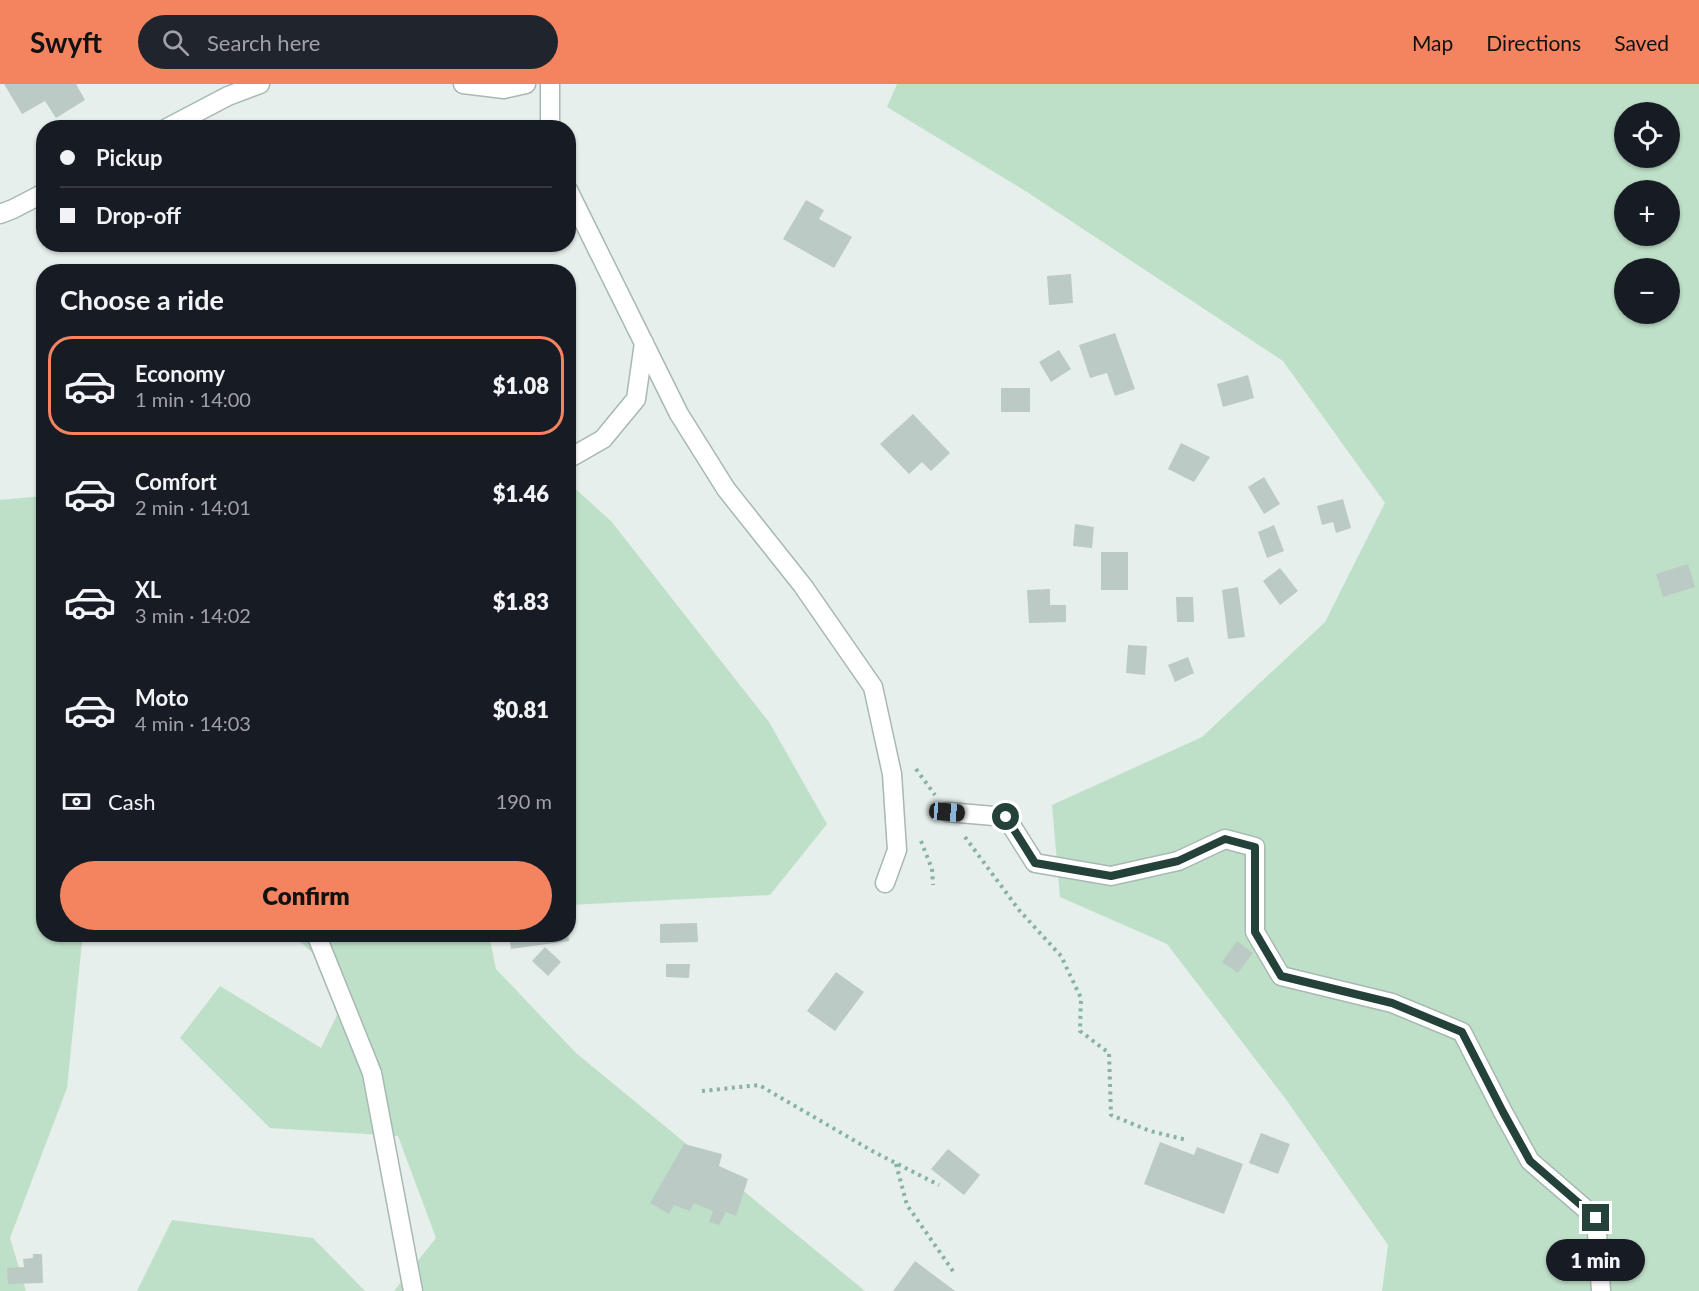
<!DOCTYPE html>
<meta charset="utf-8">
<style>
:root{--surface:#171b24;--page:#20242c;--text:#f1f3f6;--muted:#9ea1a6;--line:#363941;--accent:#f4845f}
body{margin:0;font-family:Lato,sans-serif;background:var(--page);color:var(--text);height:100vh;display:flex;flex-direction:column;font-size:22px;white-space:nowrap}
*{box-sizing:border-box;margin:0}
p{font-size:20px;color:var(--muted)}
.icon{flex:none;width:33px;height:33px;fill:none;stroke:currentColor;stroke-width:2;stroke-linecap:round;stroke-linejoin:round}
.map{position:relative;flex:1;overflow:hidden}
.side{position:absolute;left:36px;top:180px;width:540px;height:678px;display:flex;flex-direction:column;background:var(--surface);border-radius:24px;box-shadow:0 2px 4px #0004}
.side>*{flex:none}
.top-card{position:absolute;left:36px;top:36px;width:540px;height:132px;border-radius:24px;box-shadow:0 2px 4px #0004;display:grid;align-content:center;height:132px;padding:0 24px;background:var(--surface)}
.controls{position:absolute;left:1614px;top:18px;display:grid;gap:12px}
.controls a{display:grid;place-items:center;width:66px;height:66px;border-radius:50%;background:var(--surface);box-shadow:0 2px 4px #0004;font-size:30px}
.end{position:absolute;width:27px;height:27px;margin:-14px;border:8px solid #24423a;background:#fff;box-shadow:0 0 0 3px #fff}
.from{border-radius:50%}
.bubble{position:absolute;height:42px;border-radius:21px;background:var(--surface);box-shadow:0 2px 4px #0004;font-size:20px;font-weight:800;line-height:42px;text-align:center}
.car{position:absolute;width:18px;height:36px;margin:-18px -9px;border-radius:8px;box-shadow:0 0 4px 2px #0007;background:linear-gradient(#222 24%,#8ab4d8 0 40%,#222 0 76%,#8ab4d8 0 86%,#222 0)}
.top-card b{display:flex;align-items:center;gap:21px;height:57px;font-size:22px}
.top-card b+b{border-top:2px solid var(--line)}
.top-card i{width:15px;height:15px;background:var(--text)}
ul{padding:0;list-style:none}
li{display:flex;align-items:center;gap:18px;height:99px;margin:0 12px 9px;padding:0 12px;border:3px solid transparent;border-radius:24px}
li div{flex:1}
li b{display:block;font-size:22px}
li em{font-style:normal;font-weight:800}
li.on{border-color:var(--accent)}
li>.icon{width:54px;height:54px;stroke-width:1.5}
h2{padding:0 24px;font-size:27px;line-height:72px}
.pay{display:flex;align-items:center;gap:15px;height:66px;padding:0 24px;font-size:22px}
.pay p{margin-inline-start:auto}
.button{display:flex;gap:12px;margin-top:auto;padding:12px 24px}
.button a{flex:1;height:69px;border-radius:36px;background:var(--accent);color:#111;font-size:24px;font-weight:800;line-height:69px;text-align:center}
header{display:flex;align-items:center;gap:36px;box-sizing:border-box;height:84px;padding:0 30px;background:var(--accent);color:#111}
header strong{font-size:28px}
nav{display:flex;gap:33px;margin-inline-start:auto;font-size:21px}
.search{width:420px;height:54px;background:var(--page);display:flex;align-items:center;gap:15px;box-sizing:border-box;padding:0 21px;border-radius:33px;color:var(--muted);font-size:22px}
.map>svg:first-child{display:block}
.green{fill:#bfe0c8;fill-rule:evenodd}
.building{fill:#bbcac4}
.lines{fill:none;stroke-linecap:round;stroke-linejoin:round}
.minor-casing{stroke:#a8b8b2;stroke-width:21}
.tertiary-casing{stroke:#a8b8b2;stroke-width:21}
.path{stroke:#86b3a5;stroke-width:4;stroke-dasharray:3 4.5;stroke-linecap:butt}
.minor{stroke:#fff;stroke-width:18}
.tertiary{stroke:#fff;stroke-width:18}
.route{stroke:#24423a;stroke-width:8}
</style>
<header>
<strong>Swyft</strong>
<div class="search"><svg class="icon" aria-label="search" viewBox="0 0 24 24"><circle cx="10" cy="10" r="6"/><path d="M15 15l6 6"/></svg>Search here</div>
<nav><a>Map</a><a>Directions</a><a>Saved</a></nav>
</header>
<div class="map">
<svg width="1699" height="1207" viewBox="0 0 1699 1207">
<rect width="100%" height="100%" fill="#e6efeb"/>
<!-- green -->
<g class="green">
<path d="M 897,0 L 1699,0 L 1699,1207 L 1382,1207 L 1388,1161 L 1285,1014 L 1167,860 L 1060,813 L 1052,721 L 1202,653 L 1325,538 L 1385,419 L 1283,277 L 1027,108 L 887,23 ZM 1624,28 L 1670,28 L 1670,74 L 1624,74 ZM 1624,106 L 1670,106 L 1670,152 L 1624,152 ZM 1624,184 L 1670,184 L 1670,230 L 1624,230 Z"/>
<polygon points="569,399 611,437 769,638 827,740 770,811 569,821"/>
<polygon points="43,412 44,850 91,851 82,858 67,1004 10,1154 26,1207 0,1207 0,416"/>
<polygon points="293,851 489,851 496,885 576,969 865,1207 394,1207 436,1154 398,1052 270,1044 180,954 220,902 321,964 350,904"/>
<polygon points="172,1136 313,1154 365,1207 137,1207"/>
</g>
<!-- building -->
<g class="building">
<polygon points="4,0 76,0 85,16 56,34 45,17 22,30"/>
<polygon points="806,116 824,126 819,135 852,153 834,184 783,155"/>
<polygon points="1071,190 1073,219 1049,221 1047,192"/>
<polygon points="1115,249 1135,305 1115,312 1107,289 1090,294 1079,261"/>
<polygon points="1059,266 1071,285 1051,298 1039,278"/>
<polygon points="1248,291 1254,314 1223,323 1217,300"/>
<rect x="1001" y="304" width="29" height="24"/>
<polygon points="913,330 950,369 931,387 922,378 909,390 880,360"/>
<polygon points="1181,359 1210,373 1194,398 1168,385"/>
<polygon points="1264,393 1280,420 1264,430 1248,403"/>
<polygon points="1343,415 1351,444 1336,449 1333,438 1322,441 1317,422"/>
<polygon points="1075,440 1094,443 1092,464 1073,462"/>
<polygon points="1274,441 1284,467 1267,474 1258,448"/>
<rect x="1101" y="468" width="27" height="38"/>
<polygon points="1688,480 1695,503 1663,513 1656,490"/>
<polygon points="1280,484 1298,507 1280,521 1263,497"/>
<polygon points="1238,503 1245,553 1228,555 1222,506"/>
<polygon points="1050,505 1050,521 1066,521 1066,538 1029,539 1027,506"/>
<polygon points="1176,513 1193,513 1194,538 1177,538"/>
<polygon points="1128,561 1147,562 1145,591 1126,589"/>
<polygon points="1188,573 1194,589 1175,598 1168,581"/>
<polygon points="697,839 698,858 660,859 660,840"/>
<polygon points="509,850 568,850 569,857 511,865"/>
<polygon points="1237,857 1253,869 1238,889 1222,878"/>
<polygon points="545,863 561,878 548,892 532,877"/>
<polygon points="666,880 690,880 689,894 666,893"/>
<polygon points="836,888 864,908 835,947 807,927"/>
<polygon points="1261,1049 1290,1060 1278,1090 1249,1079"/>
<polygon points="1160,1058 1194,1071 1197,1063 1243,1080 1224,1130 1144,1100"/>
<polygon points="684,1060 722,1070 719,1082 748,1095 736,1132 726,1128 719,1141 709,1138 713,1127 694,1119 690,1127 674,1121 669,1130 650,1119"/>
<polygon points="948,1065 980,1091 964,1111 931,1085"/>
<polygon points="33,1170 42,1170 43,1199 8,1200 7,1184 24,1183 23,1175 33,1174"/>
<polygon points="915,1177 955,1207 893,1207"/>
</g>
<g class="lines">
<defs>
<g id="minor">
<polyline points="550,44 550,0"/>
<polyline points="568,106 679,330 726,405 803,502 873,603 892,690 897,766 885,799"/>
<polyline points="568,375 603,355 636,315 644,259"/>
<polyline points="947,728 1006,733 1035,779 1111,792 1178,777 1225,755 1255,763 1255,848 1281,892 1392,919 1462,948 1503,1028 1530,1077 1596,1134 1601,1207"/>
<polyline points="316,850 372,989 413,1207"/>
</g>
<g id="tertiary">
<polyline points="463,0 504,5 526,0"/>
<polyline points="167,44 228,12 260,0"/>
<polyline points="0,130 13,125 44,109"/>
</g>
</defs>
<!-- minor casing -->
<use href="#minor" class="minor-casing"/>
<!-- tertiary casing -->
<use href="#tertiary" class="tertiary-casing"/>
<!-- path -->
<g class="path">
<polyline points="916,685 935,711"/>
<polyline points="965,753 1019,826 1061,872 1081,914 1080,947 1109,969 1111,1031 1150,1047 1187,1056"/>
<polyline points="921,757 932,785 933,801"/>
<polyline points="702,1007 759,1001 874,1068 939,1101"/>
<polyline points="896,1080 907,1121 955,1190"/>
</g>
<!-- minor -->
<use href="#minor" class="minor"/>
<!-- tertiary -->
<use href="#tertiary" class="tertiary"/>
</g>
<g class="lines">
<!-- route -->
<polyline class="route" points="1006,733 1035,779 1111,792 1178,777 1225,755 1255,763 1255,848 1281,892 1392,919 1462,948 1503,1028 1530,1077 1596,1134"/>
</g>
</svg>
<div class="controls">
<a><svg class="icon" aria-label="locate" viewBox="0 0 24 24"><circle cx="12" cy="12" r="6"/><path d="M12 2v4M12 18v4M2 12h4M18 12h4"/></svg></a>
<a>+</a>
<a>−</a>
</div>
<i class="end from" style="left:1006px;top:733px"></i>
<i class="end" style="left:1596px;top:1134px"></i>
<div class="bubble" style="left:1546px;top:1155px;width:99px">1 min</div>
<i class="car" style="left:947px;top:728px;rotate:95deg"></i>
<div class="top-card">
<b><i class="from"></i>Pickup</b>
<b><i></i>Drop-off</b>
</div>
<section class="side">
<h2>Choose a ride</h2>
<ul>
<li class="on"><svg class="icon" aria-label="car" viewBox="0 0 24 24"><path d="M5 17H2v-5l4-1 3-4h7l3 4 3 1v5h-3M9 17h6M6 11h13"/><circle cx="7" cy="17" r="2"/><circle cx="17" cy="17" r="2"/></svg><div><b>Economy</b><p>1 min · 14:00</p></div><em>$1.08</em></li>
<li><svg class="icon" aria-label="car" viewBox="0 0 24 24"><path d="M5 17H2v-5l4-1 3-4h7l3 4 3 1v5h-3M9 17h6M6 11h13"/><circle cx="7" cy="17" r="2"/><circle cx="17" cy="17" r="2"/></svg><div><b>Comfort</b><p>2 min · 14:01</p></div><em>$1.46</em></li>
<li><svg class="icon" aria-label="car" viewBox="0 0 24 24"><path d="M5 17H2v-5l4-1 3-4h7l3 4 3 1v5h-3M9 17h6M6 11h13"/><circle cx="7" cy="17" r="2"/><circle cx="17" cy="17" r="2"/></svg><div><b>XL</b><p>3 min · 14:02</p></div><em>$1.83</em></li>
<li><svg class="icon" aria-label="car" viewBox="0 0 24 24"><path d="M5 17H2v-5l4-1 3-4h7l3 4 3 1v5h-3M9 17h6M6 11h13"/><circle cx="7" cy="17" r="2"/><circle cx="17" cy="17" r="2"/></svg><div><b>Moto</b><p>4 min · 14:03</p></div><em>$0.81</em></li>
</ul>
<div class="pay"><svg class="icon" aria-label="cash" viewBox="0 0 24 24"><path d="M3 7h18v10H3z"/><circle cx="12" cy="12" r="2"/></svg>Cash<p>190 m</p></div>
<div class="button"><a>Confirm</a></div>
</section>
</div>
